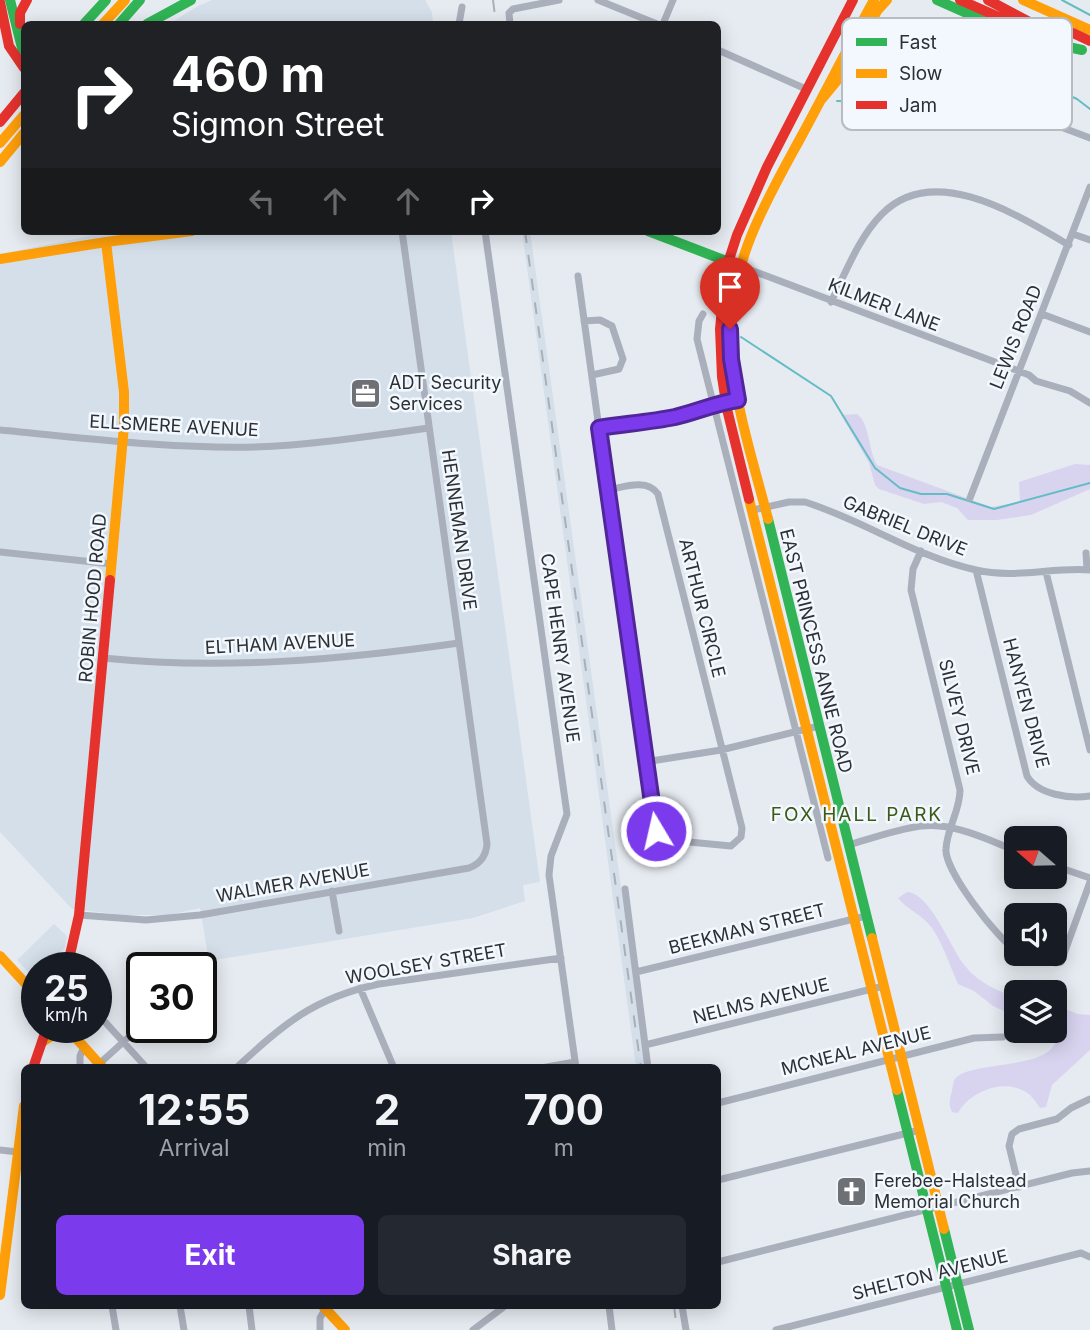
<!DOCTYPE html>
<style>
body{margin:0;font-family:Inter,sans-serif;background:#242831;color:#f1f3f6;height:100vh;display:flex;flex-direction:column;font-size:26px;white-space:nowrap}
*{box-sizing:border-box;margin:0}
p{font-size:23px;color:#9ea1a6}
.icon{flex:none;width:38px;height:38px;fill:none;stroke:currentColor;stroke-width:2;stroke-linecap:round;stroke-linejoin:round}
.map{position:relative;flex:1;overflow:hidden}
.details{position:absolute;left:21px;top:1064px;width:700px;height:245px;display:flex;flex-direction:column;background:#171b24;border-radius:10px;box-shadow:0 4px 18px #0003}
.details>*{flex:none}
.guide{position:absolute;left:21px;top:21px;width:700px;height:214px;border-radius:10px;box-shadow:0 4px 18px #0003;background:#202124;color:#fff;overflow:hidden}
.needle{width:46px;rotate:290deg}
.controls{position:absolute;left:1004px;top:826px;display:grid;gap:14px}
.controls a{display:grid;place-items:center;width:63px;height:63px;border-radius:10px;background:#171b24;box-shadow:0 4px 18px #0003;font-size:35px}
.speed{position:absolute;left:21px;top:952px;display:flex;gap:14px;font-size:35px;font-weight:700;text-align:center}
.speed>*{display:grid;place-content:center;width:91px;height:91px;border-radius:50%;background:#171b24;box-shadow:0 4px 18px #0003;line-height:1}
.speed small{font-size:18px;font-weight:400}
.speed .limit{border:4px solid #111;border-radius:10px;background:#fff;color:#111}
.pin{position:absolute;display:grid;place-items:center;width:60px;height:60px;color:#fff;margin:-72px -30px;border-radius:50% 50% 50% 0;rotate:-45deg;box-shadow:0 0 7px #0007}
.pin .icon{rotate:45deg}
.me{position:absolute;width:77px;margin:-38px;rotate:351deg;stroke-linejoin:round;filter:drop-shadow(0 0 5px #0008)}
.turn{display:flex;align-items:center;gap:24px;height:147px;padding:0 35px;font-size:32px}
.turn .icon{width:91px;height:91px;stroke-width:2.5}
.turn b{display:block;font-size:49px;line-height:60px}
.lanes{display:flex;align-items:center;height:66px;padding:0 35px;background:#0003;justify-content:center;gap:35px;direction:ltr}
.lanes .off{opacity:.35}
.eta{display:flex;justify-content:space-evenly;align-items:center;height:119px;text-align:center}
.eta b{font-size:42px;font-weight:700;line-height:49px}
.action{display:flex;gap:14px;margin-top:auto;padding:14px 35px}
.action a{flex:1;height:80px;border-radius:10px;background:#7c3aed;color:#fff;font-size:28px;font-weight:700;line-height:80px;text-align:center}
.action a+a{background:#242831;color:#f1f3f6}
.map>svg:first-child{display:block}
.built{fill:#d4dfea}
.green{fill:#d8d4ef}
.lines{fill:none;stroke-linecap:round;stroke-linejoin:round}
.stream{stroke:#64bcc4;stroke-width:2}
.street{stroke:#aaafbc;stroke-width:7}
.fast{stroke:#30b455;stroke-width:10}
.slow{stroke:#ff9f0a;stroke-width:10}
.jam{stroke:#e5322d;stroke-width:10}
.rail{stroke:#aaafb7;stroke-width:2;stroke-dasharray:12 12;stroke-linecap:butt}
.route-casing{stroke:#51269a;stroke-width:18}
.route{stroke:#7c3aed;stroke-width:12}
.labels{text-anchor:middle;stroke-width:5;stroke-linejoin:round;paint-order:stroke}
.street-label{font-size:18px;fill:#2c3034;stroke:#f2f8fe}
.poi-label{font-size:18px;fill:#2c3034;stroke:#f2f8fe;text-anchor:start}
.neighbourhood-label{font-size:19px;letter-spacing:2px;fill:#3c5a17;stroke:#f2f8fe}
.key{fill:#f2f8fe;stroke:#b7bcc1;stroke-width:2}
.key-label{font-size:19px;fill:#2c3034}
</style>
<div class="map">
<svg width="1090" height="1330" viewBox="0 0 1090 1330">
<rect width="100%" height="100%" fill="#e6ebf1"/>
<path class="built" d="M 212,0 L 425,0 L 432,12 L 433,24 L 169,24 L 198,6 Z
M 114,231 L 451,231 L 540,882 L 523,885 L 525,901 L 473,918 L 209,961 L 200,908 L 169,915 L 124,915 L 72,909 L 0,832 L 0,254 Z
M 522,231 L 530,231 L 646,1067 L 636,1067 Z
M 54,924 L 67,936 L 65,947 L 46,968 L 37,968 L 35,979 L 17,960 Z"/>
<path class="green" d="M 857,414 C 870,423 868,450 877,465 L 991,507 L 1020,502 L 1019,482 L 1075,464 L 1090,465 L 1090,489 L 1031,515 L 997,520 L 968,520 L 957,508 L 941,502 L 924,504 L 879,489 L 875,485 L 869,463 L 841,415 Z
M 907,892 C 931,893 951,950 966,967 C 978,982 998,992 1017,997 L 1017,1023 L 1004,1011 L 993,1006 L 974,991 L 958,984 C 950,966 943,944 932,928 C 922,914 906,909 898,898 Z
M 1055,1005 L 1078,1014 L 1090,1015 L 1090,1050 L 1052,1085 L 1046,1107 L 1040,1108 C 1037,1104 1034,1099 1030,1095 C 1007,1076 970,1091 958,1113 L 952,1112 C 948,1104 950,1099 952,1091 C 953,1085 953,1079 958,1076 C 979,1062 1045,1068 1055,1043 C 1059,1034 1055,1015 1055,1005 Z"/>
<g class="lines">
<path class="stream" d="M 1062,0 L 1090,15
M 837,101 L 884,102 L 939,80 L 985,80 L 1013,85 L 1046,85 L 1077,99 L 1090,109
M 741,337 L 831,396 L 875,468 L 900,488 L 921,494 L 947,494 L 994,509 L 1090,483"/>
<path class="street" d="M 598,0 L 657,24
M 459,24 L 462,7
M 510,24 L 509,13 L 513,9 L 559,0
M 663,24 L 673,0
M 718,50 L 806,89
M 1037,118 L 1090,138
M 485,231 L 567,814 L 551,856 L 549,875 L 576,1068
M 1073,234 L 1090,240
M 740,266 L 1029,375 L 1036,381 L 1070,391 L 1090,403
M 578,276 L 644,755 L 656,831 L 660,837 L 668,840 L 731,846 L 741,837 L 742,828 L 658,494 C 647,478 624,487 608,490
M 831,302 C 846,272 859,237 882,214 C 934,161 1019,216 1069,245
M 703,314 L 699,321 L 697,339 L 828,858
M 1042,314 L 1090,332
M 584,321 L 600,320 L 612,326 L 623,359 L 619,369 L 592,375
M 599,428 C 624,424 650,422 675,417 C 696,412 716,404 738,400
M 0,430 C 85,438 170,449 255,447 C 313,445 371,436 429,428
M 970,498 L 1090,187
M 753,510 L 789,502 L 805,502 C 863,520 916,557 976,570 C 1015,579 1052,567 1090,570
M 921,551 L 913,569 L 911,590 L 960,790 C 960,811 947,828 946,849 C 944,870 998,940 1017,951
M 0,552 L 112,564
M 1086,553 L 1087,569
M 976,570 L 1027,776 C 1038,795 1070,799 1090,796
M 1046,572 L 1090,750
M 103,658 C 222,670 340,660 459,643
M 645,762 L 721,750 L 819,726
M 848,845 C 874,838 913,823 939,826 C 965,828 993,842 1017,851
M 1055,866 L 1090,878
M 625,889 L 648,1068
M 332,891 L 339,931
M 79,915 L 146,920 L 200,915 L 469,868 C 480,864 486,856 487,844 L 402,231
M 1024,954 L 1055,963 L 1061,962 L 1090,882
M 636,972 L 866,916
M 132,983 L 142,994
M 360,988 L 394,1068
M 96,1012 L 146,1067
M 172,1027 L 180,1036
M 645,1045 L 884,986
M 99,1064 L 142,1025
M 80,1068 L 80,1056 L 84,1047
M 236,1068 C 284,1024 313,998 379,984 L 561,958
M 541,1068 L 575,1062
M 718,1103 L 974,1038 L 1003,1037
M 0,1150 L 18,1152
M 718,1180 L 920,1130
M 1019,1187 L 1009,1146 L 1012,1134 L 1019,1129 L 1057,1119 L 1071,1108 L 1090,1099
M 718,1262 L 1072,1173 L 1090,1171
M 112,1306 L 116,1330
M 180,1306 L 184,1330
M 249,1306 L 252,1330
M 609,1306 L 612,1330
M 682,1306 L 686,1330
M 320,1330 L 320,1318 L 327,1306
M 473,1330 L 505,1306
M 776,1330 L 1081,1253 L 1090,1257"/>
<path class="fast" d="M 10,0 L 24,56
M 937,0 L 1018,36 L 1082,50
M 84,24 L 106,0
M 119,24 L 140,0
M 147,24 L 191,0
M 648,231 L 729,262
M 768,519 L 872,938
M 897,1090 L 957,1330
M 944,1229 L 969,1330"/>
<path class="slow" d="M 1023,0 L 1090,30
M 103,24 L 125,0
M 821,100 L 844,72 L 877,11 L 887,0
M 0,143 L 24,115
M 0,162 L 24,133
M 0,259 L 106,242
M 749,499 L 897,1090
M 768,519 C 752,456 729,391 731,325 C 733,256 769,196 801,137 C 826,91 849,45 874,0
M 110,580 L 124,426 L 124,392 L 106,242 L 192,231
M 872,938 L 944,1229
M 0,956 L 37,996
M 66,1027 L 103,1068
M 42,1042 L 53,1035 L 74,1037
M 0,1295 L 24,1106
M 323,1306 L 345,1330"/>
<path class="jam" d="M 960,0 L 1026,29 L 1073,33 L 1090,41
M 988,0 L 1041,28
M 0,2 L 9,46 L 24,68
M 20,24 L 20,13 L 27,0
M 0,122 L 24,93
M 749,499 L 727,409 L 722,377 L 720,329 L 726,269 L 737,235 L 767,167 L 853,0
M 67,968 L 79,915 L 110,580
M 33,1068 L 47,1027"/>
<path class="rail" d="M 493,0 L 496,24
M 525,231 L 641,1068
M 674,1306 L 677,1330"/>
</g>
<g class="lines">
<defs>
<path id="route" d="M 656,831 L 599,428 C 624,424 650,422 675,417 C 696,412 716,403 738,400 L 731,359 L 730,329"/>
</defs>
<use href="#route" class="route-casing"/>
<use href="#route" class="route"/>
</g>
<defs>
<symbol id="office-square" viewBox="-11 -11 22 22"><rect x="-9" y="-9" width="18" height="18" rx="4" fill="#6d7176" stroke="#f2f8fe"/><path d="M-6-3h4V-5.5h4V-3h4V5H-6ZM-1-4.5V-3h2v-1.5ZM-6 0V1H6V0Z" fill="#fff"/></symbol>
<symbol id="church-square" viewBox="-11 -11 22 22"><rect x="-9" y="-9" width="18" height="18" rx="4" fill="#6d7176" stroke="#f2f8fe"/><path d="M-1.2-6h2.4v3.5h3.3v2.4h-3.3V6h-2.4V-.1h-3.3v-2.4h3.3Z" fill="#fff"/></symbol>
</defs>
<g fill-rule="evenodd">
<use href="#office-square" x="348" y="376" width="35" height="35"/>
<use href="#church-square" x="834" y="1174" width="35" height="35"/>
</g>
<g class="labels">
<g class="street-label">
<text transform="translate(884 305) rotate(21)" y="6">KILMER LANE</text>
<text transform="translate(1016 337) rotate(-68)" y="6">LEWIS ROAD</text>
<text transform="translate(174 426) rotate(3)" y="6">ELLSMERE AVENUE</text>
<text transform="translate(905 526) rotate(22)" y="6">GABRIEL DRIVE</text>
<text transform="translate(459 530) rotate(82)" y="6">HENNEMAN DRIVE</text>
<text transform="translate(93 598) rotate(-85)" y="6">ROBIN HOOD ROAD</text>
<text transform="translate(702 608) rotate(76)" y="6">ARTHUR CIRCLE</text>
<text transform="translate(280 644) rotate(-3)" y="6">ELTHAM AVENUE</text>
<text transform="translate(560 648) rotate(82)" y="6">CAPE HENRY AVENUE</text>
<text transform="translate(816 651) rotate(76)" y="6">EAST PRINCESS ANNE ROAD</text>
<text transform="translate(1026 703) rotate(75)" y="6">HANYEN DRIVE</text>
<text transform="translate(959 717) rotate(76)" y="6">SILVEY DRIVE</text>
<text transform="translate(293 883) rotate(-10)" y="6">WALMER AVENUE</text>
<text transform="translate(747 929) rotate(-14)" y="6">BEEKMAN STREET</text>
<text transform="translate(426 964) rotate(-10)" y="6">WOOLSEY STREET</text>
<text transform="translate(761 1001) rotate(-14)" y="6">NELMS AVENUE</text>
<text transform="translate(856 1051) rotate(-14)" y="6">MCNEAL AVENUE</text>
<text transform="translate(930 1275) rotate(-14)" y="6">SHELTON AVENUE</text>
</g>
<g class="poi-label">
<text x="389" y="389">ADT Security<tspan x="389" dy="21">Services</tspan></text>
<text x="874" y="1187">Ferebee-Halstead<tspan x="874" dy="21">Memorial Church</tspan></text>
</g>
<g class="neighbourhood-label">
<text x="857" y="821">FOX HALL PARK</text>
</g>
</g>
<rect x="842" y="18" width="230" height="112" rx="10" class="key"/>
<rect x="856" y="38" width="31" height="8" fill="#30b455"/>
<rect x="856" y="69" width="31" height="9" fill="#ff9f0a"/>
<rect x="856" y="101" width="31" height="8" fill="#e5322d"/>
<g class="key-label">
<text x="899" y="49">Fast</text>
<text x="899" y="80">Slow</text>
<text x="899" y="112">Jam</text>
</g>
</svg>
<div class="controls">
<a><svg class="needle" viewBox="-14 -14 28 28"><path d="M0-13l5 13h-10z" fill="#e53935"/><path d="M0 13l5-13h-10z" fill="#9ea1a6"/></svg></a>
<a><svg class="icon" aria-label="sound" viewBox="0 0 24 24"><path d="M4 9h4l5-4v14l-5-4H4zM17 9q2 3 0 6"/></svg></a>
<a><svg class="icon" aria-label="layers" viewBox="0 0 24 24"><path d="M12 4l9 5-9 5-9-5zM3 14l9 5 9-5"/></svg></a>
</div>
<div class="speed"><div>25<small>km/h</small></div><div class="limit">30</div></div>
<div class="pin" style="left:730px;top:329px;background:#d93025"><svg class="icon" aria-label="arrive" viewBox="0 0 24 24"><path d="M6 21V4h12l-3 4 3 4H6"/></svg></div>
<svg class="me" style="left:656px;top:831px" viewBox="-20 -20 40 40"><circle r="17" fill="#7c3aed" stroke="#fff" stroke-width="3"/><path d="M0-11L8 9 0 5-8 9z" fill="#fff"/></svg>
<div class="guide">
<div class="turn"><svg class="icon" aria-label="right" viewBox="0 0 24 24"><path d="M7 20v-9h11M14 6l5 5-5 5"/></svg><div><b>460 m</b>Sigmon Street</div></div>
<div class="lanes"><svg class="icon off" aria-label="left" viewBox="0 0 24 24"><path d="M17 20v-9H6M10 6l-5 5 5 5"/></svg><svg class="icon off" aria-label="ahead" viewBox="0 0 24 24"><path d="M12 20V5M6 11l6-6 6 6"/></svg><svg class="icon off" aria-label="ahead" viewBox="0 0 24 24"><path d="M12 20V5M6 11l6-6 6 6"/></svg><svg class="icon" aria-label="right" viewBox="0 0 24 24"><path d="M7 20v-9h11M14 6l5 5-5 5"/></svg></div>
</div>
<section class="details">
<div class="eta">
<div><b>12:55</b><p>Arrival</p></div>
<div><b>2</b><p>min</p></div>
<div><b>700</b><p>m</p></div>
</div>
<div class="action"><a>Exit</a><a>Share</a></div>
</section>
</div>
